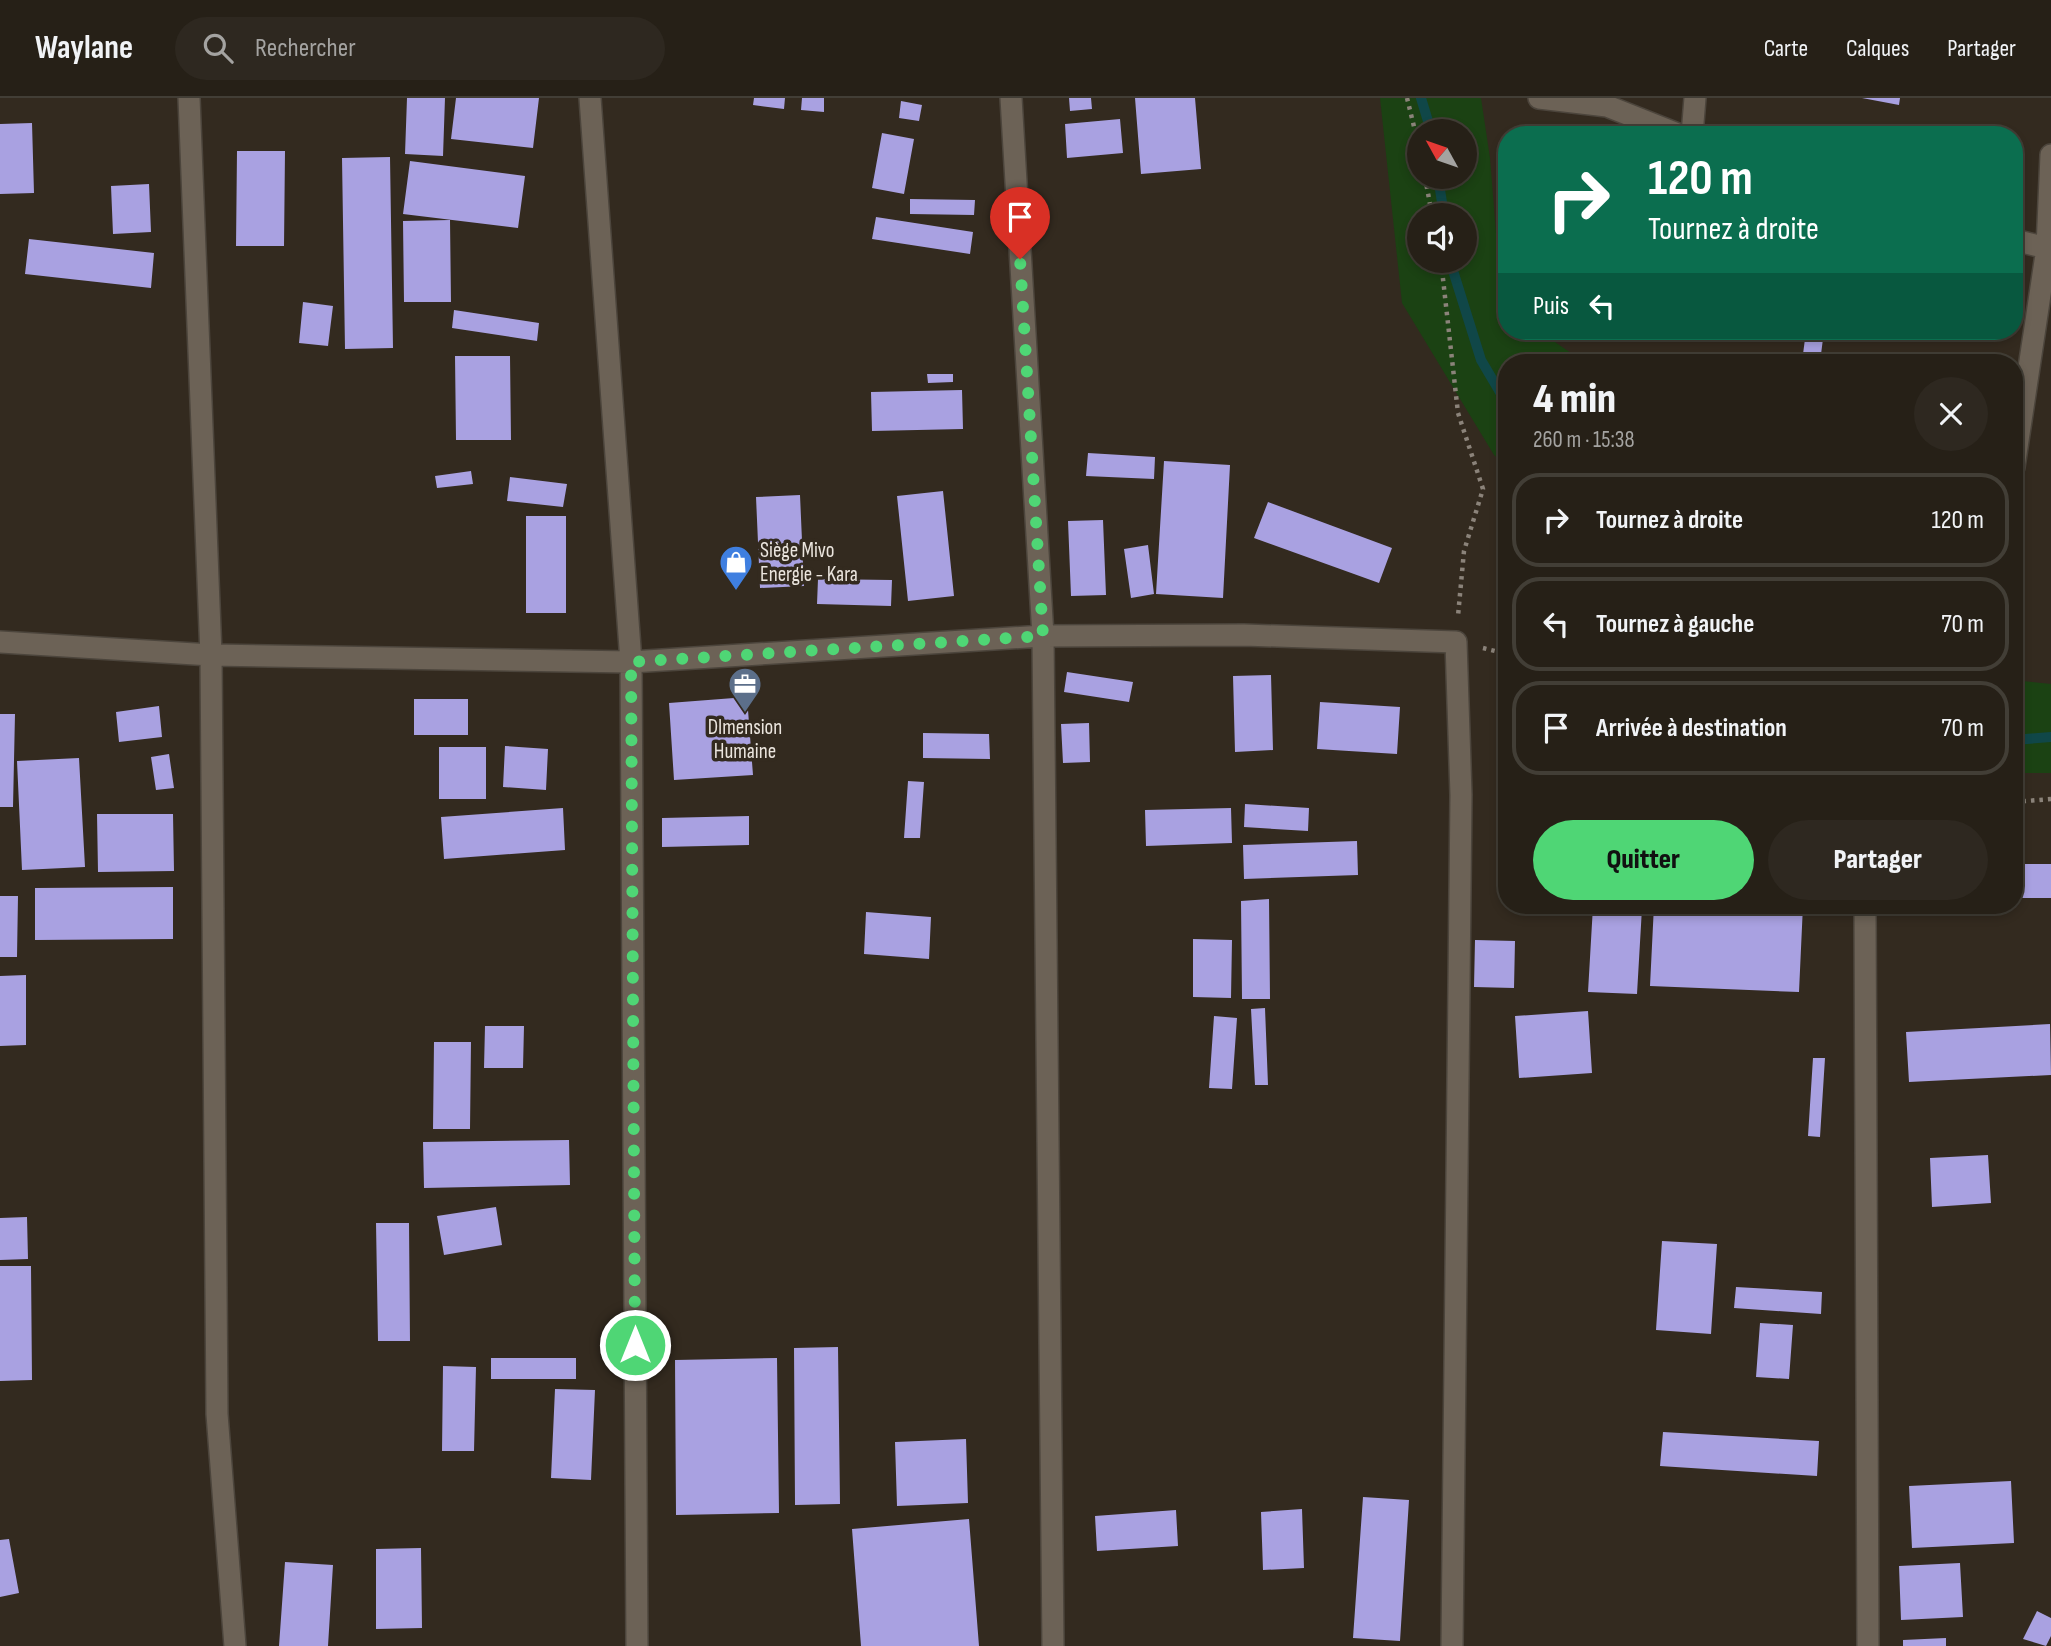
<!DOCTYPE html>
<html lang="fr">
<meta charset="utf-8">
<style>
body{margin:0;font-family:"Sofia Sans Condensed",sans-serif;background:#2e2820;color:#f1f3f6;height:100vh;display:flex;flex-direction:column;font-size:26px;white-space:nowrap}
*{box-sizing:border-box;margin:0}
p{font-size:23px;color:#a4a3a1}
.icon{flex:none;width:38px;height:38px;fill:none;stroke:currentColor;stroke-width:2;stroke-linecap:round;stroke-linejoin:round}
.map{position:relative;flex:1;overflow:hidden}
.details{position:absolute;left:1498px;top:256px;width:525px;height:560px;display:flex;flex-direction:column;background:#262017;border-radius:28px;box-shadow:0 4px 10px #0003,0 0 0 2px #423e36}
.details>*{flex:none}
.top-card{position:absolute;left:1498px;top:28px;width:525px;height:214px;border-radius:28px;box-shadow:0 4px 10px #0003,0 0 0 2px #423e36;background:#0b6e4f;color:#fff;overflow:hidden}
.needle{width:46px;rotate:310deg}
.tools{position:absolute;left:1407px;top:21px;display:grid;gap:14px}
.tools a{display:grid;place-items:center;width:70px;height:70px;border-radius:50%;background:#262017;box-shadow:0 4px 10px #0003,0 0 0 2px #423e36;font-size:35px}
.pin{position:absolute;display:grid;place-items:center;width:60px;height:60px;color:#fff;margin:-72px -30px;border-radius:50% 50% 50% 0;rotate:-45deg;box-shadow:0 0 7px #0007}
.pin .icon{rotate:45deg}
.me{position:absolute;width:77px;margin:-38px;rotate:0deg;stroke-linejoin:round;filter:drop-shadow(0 0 5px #0008)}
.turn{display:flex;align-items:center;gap:24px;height:147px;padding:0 35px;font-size:32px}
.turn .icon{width:91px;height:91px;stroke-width:2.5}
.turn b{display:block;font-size:49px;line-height:60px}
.then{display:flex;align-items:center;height:66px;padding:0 35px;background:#0003;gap:14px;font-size:26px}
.round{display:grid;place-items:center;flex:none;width:74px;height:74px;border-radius:37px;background:#2e2820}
.overview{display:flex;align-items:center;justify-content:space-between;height:119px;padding:0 35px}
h1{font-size:42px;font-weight:800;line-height:52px}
.action{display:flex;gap:14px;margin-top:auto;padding:14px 35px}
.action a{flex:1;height:80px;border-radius:42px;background:#4fd675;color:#111;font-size:28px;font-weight:800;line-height:80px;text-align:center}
.action a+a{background:#2e2820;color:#f1f3f6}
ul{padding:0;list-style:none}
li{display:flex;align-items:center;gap:21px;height:94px;margin:0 14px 10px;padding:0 21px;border:4px solid #423e36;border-radius:28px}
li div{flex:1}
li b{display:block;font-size:26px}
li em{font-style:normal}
header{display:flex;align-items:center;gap:42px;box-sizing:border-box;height:98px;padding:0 35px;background:#262017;border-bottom:2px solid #423e36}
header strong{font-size:33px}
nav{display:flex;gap:38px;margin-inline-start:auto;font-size:24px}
.search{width:490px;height:63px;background:#2e2820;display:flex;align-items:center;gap:18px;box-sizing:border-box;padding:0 24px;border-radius:38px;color:#a4a3a1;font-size:26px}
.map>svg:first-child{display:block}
.green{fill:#1b4213;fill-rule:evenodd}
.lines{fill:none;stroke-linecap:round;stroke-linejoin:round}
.stream{stroke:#104748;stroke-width:10}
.building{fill:#a9a1e1}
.minor-casing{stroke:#4c453c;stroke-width:24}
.path{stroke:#8b837a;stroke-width:4.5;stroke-dasharray:3.5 5;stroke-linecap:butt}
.minor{stroke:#6c6256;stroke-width:21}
.route{stroke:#4fd675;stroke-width:12;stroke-dasharray:0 21.6}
.labels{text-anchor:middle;stroke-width:7;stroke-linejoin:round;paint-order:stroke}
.poi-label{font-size:21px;fill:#ebe5de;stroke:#332a1f;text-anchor:start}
</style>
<header>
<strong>Waylane</strong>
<div class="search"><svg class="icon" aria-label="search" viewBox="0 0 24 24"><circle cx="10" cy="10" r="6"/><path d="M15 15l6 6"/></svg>Rechercher</div>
<nav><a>Carte</a><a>Calques</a><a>Partager</a></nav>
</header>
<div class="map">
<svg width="2051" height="1548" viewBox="0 0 2051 1548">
<rect width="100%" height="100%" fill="#332a1f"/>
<path class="green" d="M 1380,0 L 1481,0 L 1490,60 L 1497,147 L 1507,167 L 1507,233 L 1539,233 L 1584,264 L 1507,264 L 1507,369 L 1494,357 L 1402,205 ZM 1419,33 L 1465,33 L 1465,79 L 1419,79 ZM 1419,117 L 1465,117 L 1465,163 L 1419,163 Z
M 2014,582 L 2051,586 L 2051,675 L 2014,675 Z"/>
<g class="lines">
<path class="stream" d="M 1421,0 L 1431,33
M 1438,79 L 1444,117
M 1450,163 L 1481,262 L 1507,306
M 2014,642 L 2051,639"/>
</g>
<path class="building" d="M 407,0 L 445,0 L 443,58 L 405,56 Z
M 456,0 L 539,0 L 533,50 L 451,41 Z
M 754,0 L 785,0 L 784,11 L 753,7 Z
M 802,0 L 824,0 L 824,14 L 801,12 Z
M 1069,0 L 1091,0 L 1092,11 L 1070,13 Z
M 1135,0 L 1195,0 L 1201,71 L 1141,76 Z
M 1862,0 L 1900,0 L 1899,7 Z
M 901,3 L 922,7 L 919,23 L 899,20 Z
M 1120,21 L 1123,55 L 1067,60 L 1065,26 Z
M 32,25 L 34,95 L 0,96 L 0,26 Z
M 882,35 L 914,41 L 904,96 L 872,90 Z
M 237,53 L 285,53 L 284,148 L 236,148 Z
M 390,59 L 393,250 L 345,251 L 342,60 Z
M 410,63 L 525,78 L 518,130 L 403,116 Z
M 149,86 L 151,134 L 113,136 L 111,88 Z
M 910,101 L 975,102 L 974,117 L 910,116 Z
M 876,119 L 973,134 L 970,156 L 872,141 Z
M 450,122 L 451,204 L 404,204 L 403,123 Z
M 29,141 L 154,155 L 151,190 L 25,176 Z
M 303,204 L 333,208 L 328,248 L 299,245 Z
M 454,212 L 539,225 L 537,243 L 452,230 Z
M 1806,233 L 1824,233 L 1820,264 L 1802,264 Z
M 455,258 L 510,258 L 511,342 L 456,342 Z
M 927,276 L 953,276 L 953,284 L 928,285 Z
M 962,292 L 963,331 L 872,333 L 871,294 Z
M 1088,355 L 1155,359 L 1154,381 L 1086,378 Z
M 1164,363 L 1230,367 L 1223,500 L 1156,496 Z
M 471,373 L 473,386 L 437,390 L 435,378 Z
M 510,379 L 567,386 L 563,409 L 507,403 Z
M 943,393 L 954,498 L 908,503 L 897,398 Z
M 800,397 L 804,488 L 760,490 L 756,399 Z
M 1268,404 L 1392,450 L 1379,485 L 1254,440 Z
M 526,418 L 566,418 L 566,515 L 526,515 Z
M 1103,422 L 1106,497 L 1071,498 L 1068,423 Z
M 1148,447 L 1154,496 L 1131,500 L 1124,451 Z
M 818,481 L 892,482 L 891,508 L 817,506 Z
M 1067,574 L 1133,584 L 1129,604 L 1064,594 Z
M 1271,577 L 1273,652 L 1235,654 L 1233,578 Z
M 747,599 L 753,677 L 674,682 L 669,605 Z
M 414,601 L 468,601 L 468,637 L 414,637 Z
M 1320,604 L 1400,609 L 1397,656 L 1317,651 Z
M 159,608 L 162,639 L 119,644 L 116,614 Z
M 0,616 L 15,616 L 13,709 L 0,709 Z
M 1089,625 L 1090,664 L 1063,665 L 1061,626 Z
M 923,635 L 989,636 L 990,661 L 923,660 Z
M 505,648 L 548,651 L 546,692 L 503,689 Z
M 439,649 L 486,649 L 486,701 L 439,701 Z
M 169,656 L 174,690 L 156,692 L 151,659 Z
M 79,660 L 85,769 L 22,772 L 17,663 Z
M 908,683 L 924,684 L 920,740 L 904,740 Z
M 1245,706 L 1309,710 L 1308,733 L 1244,729 Z
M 563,710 L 565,752 L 444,761 L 441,719 Z
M 1231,710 L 1232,745 L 1146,748 L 1145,712 Z
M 97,716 L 173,716 L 174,773 L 98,774 Z
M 749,718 L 749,747 L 662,749 L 662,720 Z
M 1357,743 L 1358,777 L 1244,781 L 1243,747 Z
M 2014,766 L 2051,766 L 2051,800 L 2014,800 Z
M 173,789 L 173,841 L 35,842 L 35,790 Z
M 0,798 L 18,798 L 17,859 L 0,859 Z
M 1269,801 L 1270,901 L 1242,901 L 1241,803 Z
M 1654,807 L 1803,807 L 1799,894 L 1650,888 Z
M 1593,808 L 1642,810 L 1637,896 L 1588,894 Z
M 866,814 L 931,819 L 929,861 L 864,856 Z
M 1193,841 L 1232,842 L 1231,900 L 1193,899 Z
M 1475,842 L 1515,843 L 1514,890 L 1474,889 Z
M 26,877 L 26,947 L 0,948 L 0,878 Z
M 1265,910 L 1268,987 L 1255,987 L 1251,911 Z
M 1588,913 L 1592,975 L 1519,980 L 1515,918 Z
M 1214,918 L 1237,920 L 1232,991 L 1209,990 Z
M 2050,926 L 2051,977 L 1909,984 L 1906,934 Z
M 485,928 L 524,928 L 523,970 L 484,970 Z
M 434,944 L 471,944 L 470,1031 L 433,1031 Z
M 1813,960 L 1825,960 L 1820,1039 L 1808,1038 Z
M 569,1042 L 570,1087 L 424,1090 L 423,1044 Z
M 1988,1057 L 1991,1105 L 1932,1109 L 1930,1060 Z
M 496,1109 L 502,1147 L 444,1157 L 437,1118 Z
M 27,1119 L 28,1161 L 0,1162 L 0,1120 Z
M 376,1125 L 409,1125 L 410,1243 L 378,1243 Z
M 1662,1143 L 1717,1146 L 1711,1236 L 1656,1232 Z
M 0,1168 L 31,1168 L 32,1282 L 0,1283 Z
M 1736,1189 L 1822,1194 L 1821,1216 L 1734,1210 Z
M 1760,1225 L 1793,1227 L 1789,1281 L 1756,1279 Z
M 838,1249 L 840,1406 L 795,1407 L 794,1250 Z
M 491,1260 L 576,1260 L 576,1281 L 491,1281 Z
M 777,1260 L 779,1415 L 676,1417 L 675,1262 Z
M 443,1268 L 476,1269 L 474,1353 L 442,1353 Z
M 555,1291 L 595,1292 L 591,1382 L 551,1380 Z
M 1663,1334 L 1819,1343 L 1817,1378 L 1660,1368 Z
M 966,1341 L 968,1405 L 897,1408 L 895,1344 Z
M 2011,1383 L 2014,1445 L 1912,1450 L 1909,1388 Z
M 1363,1399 L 1409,1402 L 1400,1543 L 1353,1540 Z
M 1302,1411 L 1304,1470 L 1263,1472 L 1261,1414 Z
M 1176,1412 L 1178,1448 L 1097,1453 L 1095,1418 Z
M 969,1421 L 979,1548 L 861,1548 L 852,1431 Z
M 9,1441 L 19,1495 L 0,1499 L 0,1442 Z
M 421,1450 L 422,1530 L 376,1531 L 376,1451 Z
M 285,1464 L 333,1467 L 328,1548 L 279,1548 Z
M 1960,1465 L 1963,1519 L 1901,1522 L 1899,1468 Z
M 2037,1513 L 2051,1520 L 2051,1538 L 2046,1548 L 2023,1541 Z
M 1946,1540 L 1946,1548 L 1903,1548 L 1903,1542 Z"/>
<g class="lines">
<defs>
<path id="minor" d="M 189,0 L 211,557 L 217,1316 L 235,1548
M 590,0 L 631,564 L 637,1548
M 1011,0 L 1043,538 L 1053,1548
M 1539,0 L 1607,8 L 1680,37
M 1692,37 L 1695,0
M 2014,142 L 2051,151
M 2014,369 L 2047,150 L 2051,57
M 0,544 L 211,557 L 631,564 L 1043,538 L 1244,537 L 1456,544 L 1461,697 L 1452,1548
M 1865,807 L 1868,1548"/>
</defs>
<use href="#minor" class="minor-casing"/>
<path class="path" d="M 1407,0 L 1419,49
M 1425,79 L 1432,117
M 1441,163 L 1458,315 L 1483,391 L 1464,453 L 1458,518
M 1483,550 L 1507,556
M 2014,704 L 2051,701"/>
<use href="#minor" class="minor"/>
</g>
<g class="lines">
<path class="route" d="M 635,1247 L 631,564 L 1043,538 L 1020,161"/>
</g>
<defs>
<symbol id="shop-pin" viewBox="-11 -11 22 30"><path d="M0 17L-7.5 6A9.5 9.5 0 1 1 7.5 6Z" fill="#3f7fe0" stroke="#332a1f"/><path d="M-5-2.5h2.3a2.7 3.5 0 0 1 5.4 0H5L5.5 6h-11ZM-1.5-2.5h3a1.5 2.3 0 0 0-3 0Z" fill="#fff"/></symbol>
<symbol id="office-pin" viewBox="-11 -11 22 30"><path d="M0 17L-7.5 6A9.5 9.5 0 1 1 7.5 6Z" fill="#5c6f8a" stroke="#332a1f"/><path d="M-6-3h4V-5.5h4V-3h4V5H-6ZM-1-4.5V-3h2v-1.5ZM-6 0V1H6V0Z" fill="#fff"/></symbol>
</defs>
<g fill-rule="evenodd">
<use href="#shop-pin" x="717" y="445" width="38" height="52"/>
<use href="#office-pin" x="726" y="567" width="38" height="52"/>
</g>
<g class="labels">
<g class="poi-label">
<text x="760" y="459">Siège Mivo<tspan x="760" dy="24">Energie - Kara</tspan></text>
<text x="745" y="636" text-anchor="middle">DImension<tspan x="745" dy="24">Humaine</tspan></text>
</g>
</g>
</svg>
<div class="tools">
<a><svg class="needle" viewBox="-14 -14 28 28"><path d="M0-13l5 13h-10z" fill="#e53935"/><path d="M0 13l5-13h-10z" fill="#a4a3a1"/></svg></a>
<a><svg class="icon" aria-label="sound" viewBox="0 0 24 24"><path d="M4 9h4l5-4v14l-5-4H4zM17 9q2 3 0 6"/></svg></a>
</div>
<div class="pin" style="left:1020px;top:161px;background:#d93025"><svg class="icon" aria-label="arrive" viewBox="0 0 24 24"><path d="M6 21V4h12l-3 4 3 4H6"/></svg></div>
<svg class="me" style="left:635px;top:1247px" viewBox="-20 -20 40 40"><circle r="17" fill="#4fd675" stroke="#fff" stroke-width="3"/><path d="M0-11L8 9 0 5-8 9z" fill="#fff"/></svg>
<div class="top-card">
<div class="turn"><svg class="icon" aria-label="right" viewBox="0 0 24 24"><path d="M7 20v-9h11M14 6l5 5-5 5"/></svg><div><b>120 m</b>Tournez à droite</div></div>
<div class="then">Puis<svg class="icon" aria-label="left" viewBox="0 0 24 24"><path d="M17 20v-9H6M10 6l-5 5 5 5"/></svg></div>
</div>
<section class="details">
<div class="overview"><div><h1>4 min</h1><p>260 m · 15:38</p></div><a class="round"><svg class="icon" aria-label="close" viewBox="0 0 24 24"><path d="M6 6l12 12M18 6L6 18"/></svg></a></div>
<ul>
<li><svg class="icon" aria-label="right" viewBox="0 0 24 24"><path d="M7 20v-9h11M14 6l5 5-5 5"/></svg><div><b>Tournez à droite</b></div><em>120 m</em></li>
<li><svg class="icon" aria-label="left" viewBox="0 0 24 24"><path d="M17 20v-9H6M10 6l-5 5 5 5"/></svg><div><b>Tournez à gauche</b></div><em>70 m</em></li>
<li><svg class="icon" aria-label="arrive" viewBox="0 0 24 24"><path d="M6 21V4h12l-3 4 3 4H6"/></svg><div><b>Arrivée à destination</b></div><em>70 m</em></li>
</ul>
<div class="action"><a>Quitter</a><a>Partager</a></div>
</section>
</div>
